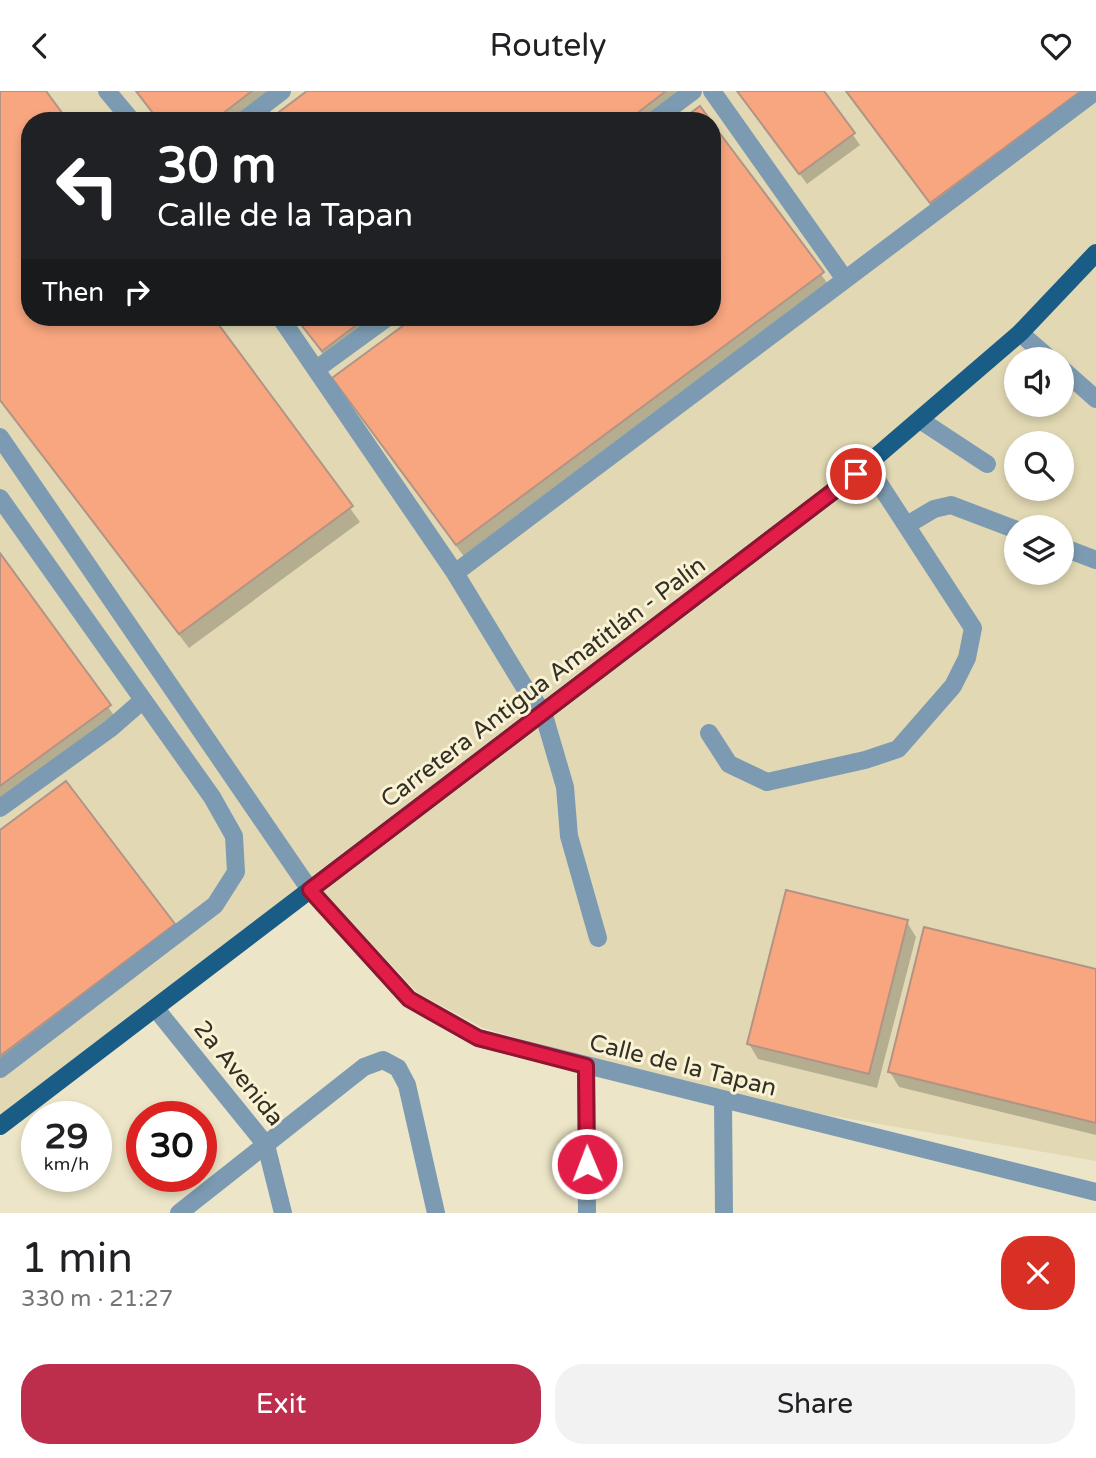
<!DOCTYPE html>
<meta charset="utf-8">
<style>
body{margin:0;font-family:"Varela Round",sans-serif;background:#f2f2f2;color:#202124;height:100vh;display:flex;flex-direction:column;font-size:26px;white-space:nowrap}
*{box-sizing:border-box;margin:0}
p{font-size:23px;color:#757577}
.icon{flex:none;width:38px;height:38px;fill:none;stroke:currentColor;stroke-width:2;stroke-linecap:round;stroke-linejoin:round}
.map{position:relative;height:1122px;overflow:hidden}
.drawer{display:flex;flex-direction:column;background:#fff;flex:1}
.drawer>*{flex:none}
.guide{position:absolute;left:21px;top:21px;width:700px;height:214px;border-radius:28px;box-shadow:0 4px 10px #0003;background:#202124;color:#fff;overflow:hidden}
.controls{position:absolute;left:1004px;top:256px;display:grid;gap:14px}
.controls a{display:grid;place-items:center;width:70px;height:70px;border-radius:50%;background:#fff;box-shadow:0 4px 10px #0003;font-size:35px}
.speed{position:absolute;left:21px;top:1010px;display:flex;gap:14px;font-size:35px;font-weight:700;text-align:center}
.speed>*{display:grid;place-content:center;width:91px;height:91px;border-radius:50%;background:#fff;box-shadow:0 4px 10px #0003;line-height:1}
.speed small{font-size:18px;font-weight:400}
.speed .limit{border:10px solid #d22;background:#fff;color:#111}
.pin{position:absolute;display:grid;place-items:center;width:60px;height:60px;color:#fff;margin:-30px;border:4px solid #fff;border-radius:50%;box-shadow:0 2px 7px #0007}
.me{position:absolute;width:77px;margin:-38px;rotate:359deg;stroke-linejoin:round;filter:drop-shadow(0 0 5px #0008)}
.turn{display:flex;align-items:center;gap:24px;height:147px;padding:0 21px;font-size:32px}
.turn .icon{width:91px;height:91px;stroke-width:2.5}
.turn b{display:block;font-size:49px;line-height:60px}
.then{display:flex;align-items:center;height:66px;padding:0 21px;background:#0003;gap:14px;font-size:26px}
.round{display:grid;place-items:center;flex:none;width:74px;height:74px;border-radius:28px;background:#f2f2f2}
.headline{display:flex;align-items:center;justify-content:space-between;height:119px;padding:0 21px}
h1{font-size:42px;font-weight:600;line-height:52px}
.button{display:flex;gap:14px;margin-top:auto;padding:14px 21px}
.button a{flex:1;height:80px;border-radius:28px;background:#bd2d4c;color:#fff;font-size:28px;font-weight:600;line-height:80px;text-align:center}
.button a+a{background:#f2f2f2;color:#202124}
header{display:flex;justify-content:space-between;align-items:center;height:91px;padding:0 21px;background:#fff;font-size:32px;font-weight:600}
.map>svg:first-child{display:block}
.built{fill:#e2d9b4;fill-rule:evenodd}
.shadow{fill:#0003}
.building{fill:#f8a67f;stroke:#b19486;stroke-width:2}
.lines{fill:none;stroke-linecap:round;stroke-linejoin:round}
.minor{stroke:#7c9bb3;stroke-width:18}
.major{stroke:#195d87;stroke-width:18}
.route-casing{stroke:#92132f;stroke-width:18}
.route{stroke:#e11d48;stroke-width:12}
.labels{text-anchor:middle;stroke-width:6;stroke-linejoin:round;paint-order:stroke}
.street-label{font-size:24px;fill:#322f24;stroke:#f9f2d4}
</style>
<header><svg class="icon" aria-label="back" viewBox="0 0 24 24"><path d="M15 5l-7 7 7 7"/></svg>Routely<svg class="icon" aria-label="heart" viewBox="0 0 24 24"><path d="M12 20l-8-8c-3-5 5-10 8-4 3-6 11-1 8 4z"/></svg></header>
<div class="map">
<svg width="1096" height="1122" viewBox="0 0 1096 1122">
<rect width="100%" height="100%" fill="#ece5c7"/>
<path class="built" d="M 0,0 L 1096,0 L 1096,1070 L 709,1004 L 483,937 L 418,902 L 320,798 L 743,481 L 310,799 L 0,1035 ZM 30,30 L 712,30 L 712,226 L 30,226 ZM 1017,268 L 1062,268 L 1062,313 L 1017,313 ZM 1017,352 L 1062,352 L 1062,397 L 1017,397 ZM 1017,436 L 1062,436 L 1062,481 L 1017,481 Z"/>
<path class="shadow" d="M 0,0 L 44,0 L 30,30 L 30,226 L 211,226 L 360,431 L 189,557 L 0,308 Z
M 135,0 L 280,0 L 241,30 L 158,30 Z
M 310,0 L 692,0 L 655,30 L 270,30 Z
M 739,0 L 822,0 L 860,54 L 807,93 Z
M 845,0 L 1096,0 L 940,126 Z
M 712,35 L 831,197 L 465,467 L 334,288 L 418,226 L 712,226 Z
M 295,226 L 395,226 L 331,274 Z
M 0,465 L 118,630 L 0,716 Z
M 65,692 L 182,849 L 0,986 L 0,741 Z
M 907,831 L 916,846 L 877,997 L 758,968 L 749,953 Z
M 1096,879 L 1096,1044 L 899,996 L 890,981 Z"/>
<path class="building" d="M 0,0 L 46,0 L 68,30 L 30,30 L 30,226 L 213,226 L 353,415 L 179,543 L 0,309 Z
M 136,0 L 252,0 L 213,30 L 159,30 Z
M 307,0 L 666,0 L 627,30 L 267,30 Z
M 737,0 L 824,0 L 855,42 L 799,83 Z
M 846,0 L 1081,0 L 930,112 Z
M 700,15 L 711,30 L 680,30 Z
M 712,32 L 824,181 L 456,454 L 332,287 L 415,226 L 712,226 Z
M 295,226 L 367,226 L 322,260 Z
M 0,462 L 111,614 L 0,695 Z
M 66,690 L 175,833 L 0,965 L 0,739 Z
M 786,799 L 908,829 L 869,983 L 747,953 Z
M 924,836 L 1096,878 L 1096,1032 L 888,981 Z"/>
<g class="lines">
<path class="minor" d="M 107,0 L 132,30
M 712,0 L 844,187
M 243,30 L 282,0
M 653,30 L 693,0
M 280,226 L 455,482 L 525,597 L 543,621 L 565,696 L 569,745 L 598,847
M 1020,242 L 1050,268
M 318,277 L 388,226
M 1062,278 L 1096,308
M 920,329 L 987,373
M 0,346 L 310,799 L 409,908 L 478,947 L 1096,1101
M 0,407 L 212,706 L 234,745 L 236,781 L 215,814 L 0,978
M 907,434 L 934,418 L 951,414 L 1017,439
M 1062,456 L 1096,469
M 455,482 L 1096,0
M 709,642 L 729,673 L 767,691 L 865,669 L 898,658 L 953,595 L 967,567 L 973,537 L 867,374
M 0,717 L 111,637 L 143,609
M 156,918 L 266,1054 L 283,1122
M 586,975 L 587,1122
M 723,1010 L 724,1122
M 179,1122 L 364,976 L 383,969 L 398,977 L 407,994 L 436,1122"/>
<path class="major" d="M 0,1035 L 856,383 L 1020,242 L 1096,162"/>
</g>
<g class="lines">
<defs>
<path id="route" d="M 587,1073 L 586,975 L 478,947 L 409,908 L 310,799 L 856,383"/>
</defs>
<use href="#route" class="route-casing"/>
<use href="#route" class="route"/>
</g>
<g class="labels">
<g class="street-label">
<text transform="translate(543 591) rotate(-37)" y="8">Carretera Antigua Amatitlán - Palín</text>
<text transform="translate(683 974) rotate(14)" y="8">Calle de la Tapan</text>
<text transform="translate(239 982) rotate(51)" y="8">2a Avenida</text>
</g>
</g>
</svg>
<div class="controls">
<a><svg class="icon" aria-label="sound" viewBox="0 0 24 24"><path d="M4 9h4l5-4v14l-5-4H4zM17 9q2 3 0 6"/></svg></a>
<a><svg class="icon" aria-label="search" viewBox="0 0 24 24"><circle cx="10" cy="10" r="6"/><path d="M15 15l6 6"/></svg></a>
<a><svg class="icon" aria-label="layers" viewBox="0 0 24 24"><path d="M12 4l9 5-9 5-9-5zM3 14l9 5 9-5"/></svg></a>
</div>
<div class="speed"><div>29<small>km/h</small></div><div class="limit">30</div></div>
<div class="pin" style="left:856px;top:383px;background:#d93025"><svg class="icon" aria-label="arrive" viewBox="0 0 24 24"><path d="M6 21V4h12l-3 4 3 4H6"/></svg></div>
<svg class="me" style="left:587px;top:1073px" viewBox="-20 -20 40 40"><circle r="17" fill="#e11d48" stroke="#fff" stroke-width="3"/><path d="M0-11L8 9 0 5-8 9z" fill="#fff"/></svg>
<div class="guide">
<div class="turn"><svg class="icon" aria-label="left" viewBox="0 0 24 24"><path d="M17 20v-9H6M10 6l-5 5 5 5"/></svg><div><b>30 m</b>Calle de la Tapan</div></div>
<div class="then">Then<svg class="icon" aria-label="right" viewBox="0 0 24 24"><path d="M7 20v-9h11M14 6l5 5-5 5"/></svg></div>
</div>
</div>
<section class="drawer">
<div class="headline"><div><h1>1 min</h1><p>330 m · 21:27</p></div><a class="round" style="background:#d93025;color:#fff"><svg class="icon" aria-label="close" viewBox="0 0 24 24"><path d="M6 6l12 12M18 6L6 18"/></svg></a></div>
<div class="button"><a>Exit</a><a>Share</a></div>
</section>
